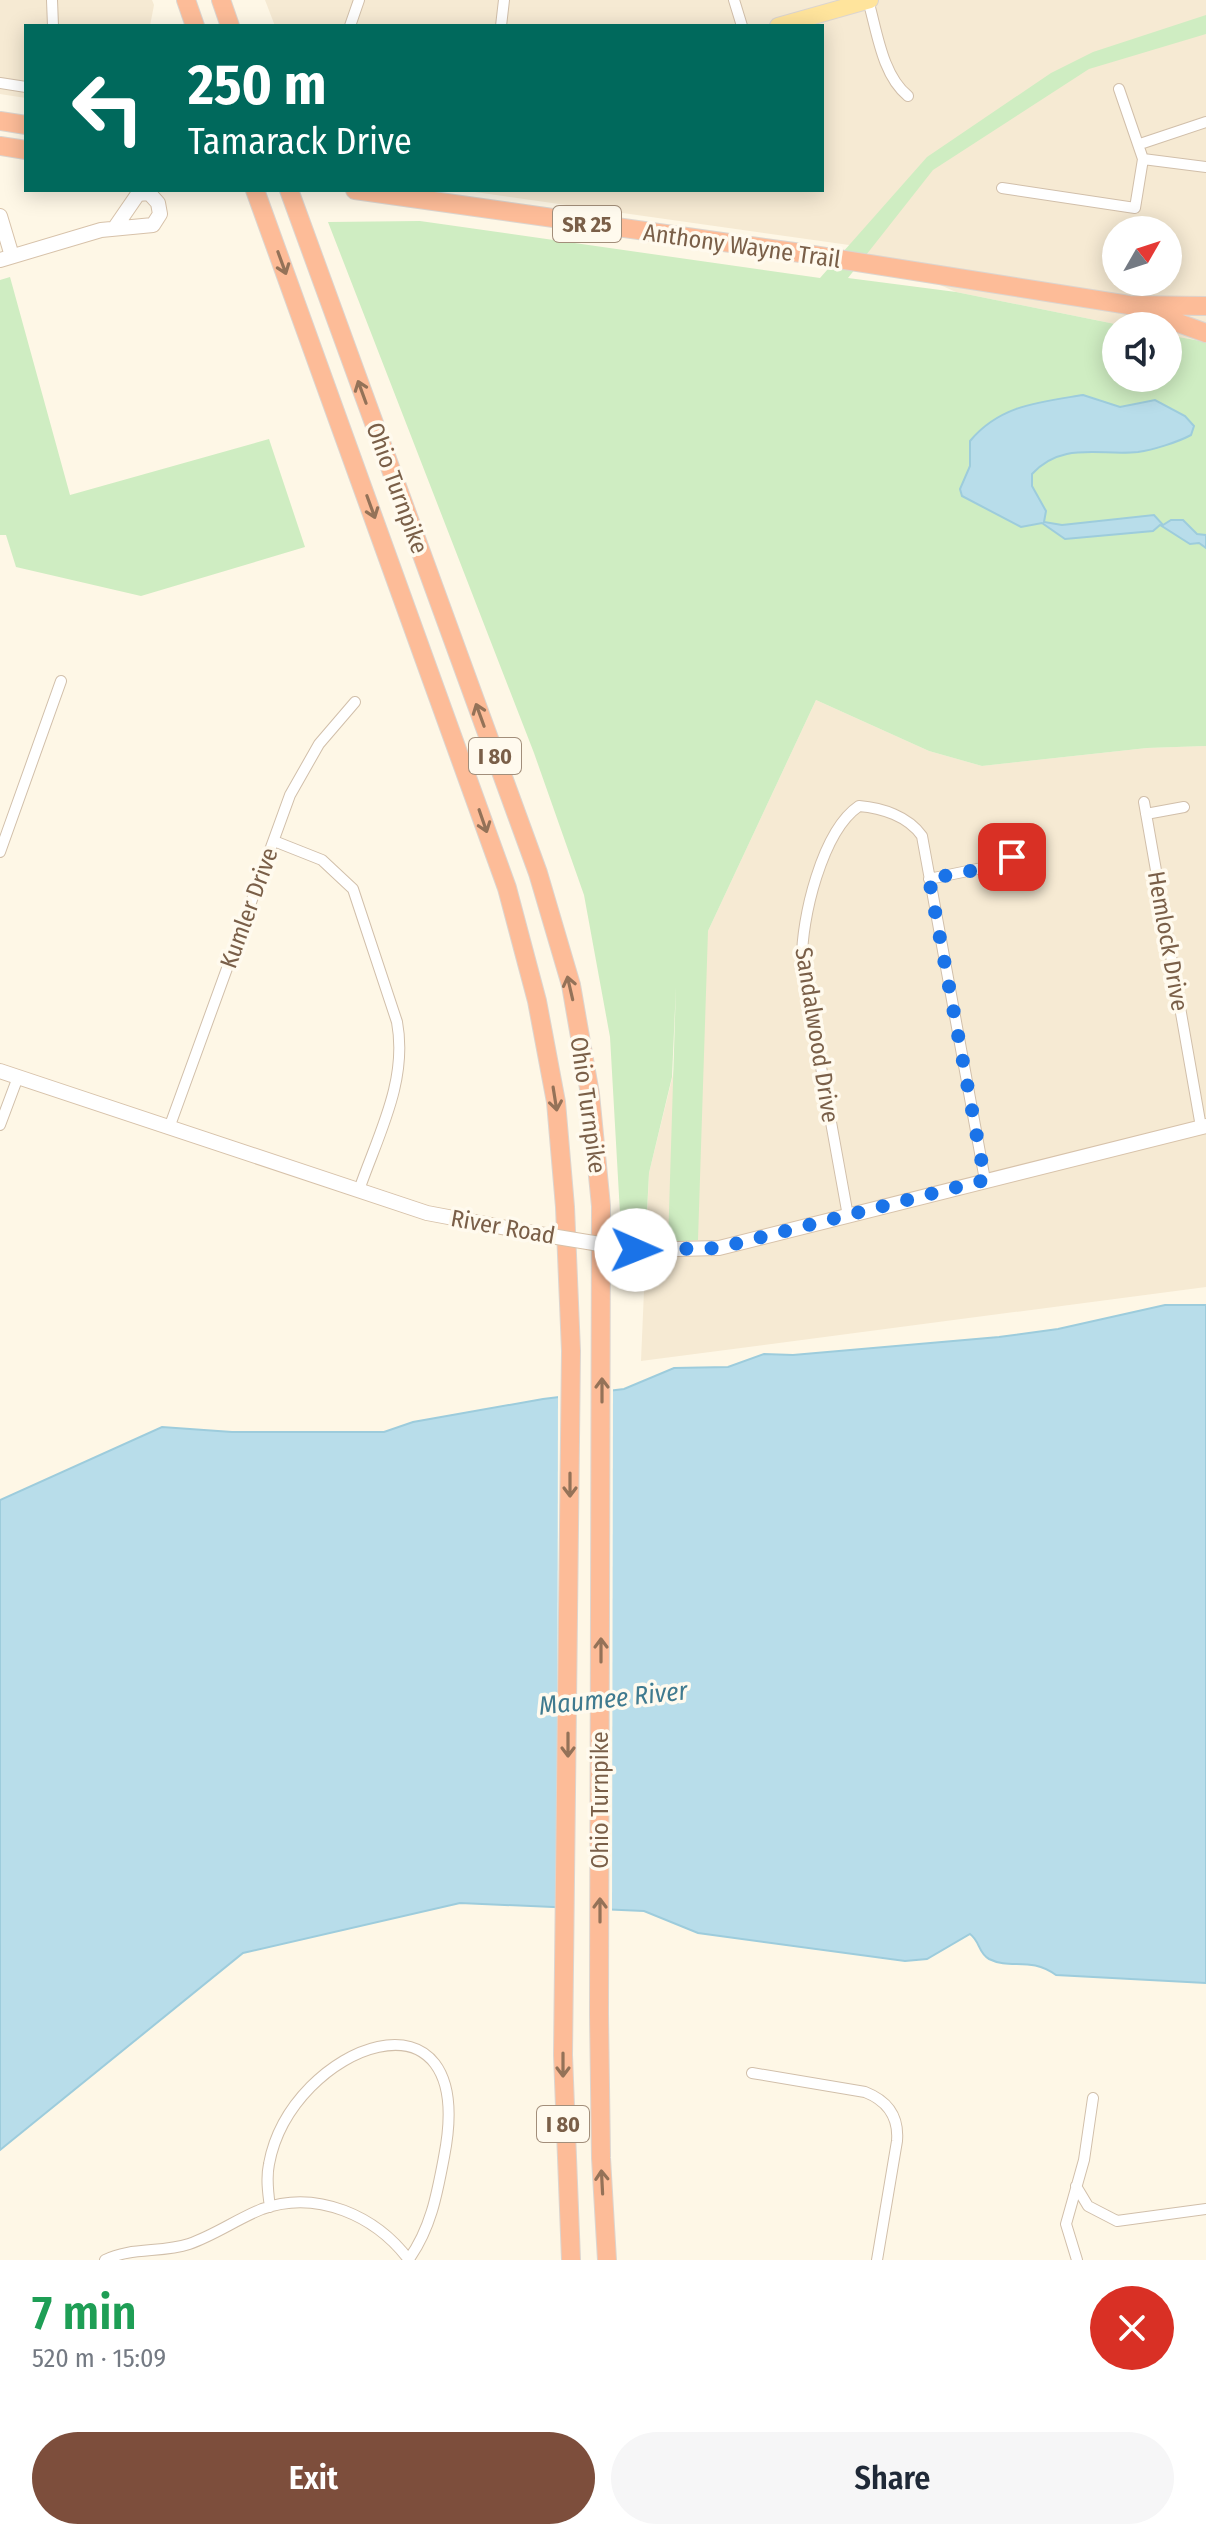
<!DOCTYPE html>
<meta charset="utf-8">
<style>
body{margin:0;font-family:"Fira Sans Condensed",sans-serif;background:#f6f6f7;color:#1f2937;height:100vh;display:flex;flex-direction:column;font-size:30px;white-space:nowrap}
*{box-sizing:border-box;margin:0}
p{font-size:26px;color:#747a83}
.icon{flex:none;width:44px;height:44px;fill:none;stroke:currentColor;stroke-width:2;stroke-linecap:round;stroke-linejoin:round}
.map{position:relative;height:2260px;overflow:hidden}
.drawer{display:flex;flex-direction:column;background:#fff;flex:1}
.drawer>*{flex:none}
.guide{position:absolute;left:24px;top:24px;width:800px;height:168px;border-radius:0px;box-shadow:0 4px 20px #0003;background:#00695c;color:#fff;overflow:hidden}
.needle{width:52px;rotate:51deg}
.controls{position:absolute;left:1102px;top:216px;display:grid;gap:16px}
.controls a{display:grid;place-items:center;width:80px;height:80px;border-radius:50%;background:#fff;box-shadow:0 4px 20px #0003;font-size:40px}
.pin{position:absolute;display:grid;place-items:center;width:68px;height:68px;color:#fff;margin:-34px;border-radius:16px;box-shadow:0 4px 12px #0006}
.me{position:absolute;width:88px;margin:-44px;rotate:91deg;stroke-linejoin:round;filter:drop-shadow(0 0 6px #0008)}
.turn{display:flex;align-items:center;gap:28px;height:168px;padding:0 32px;font-size:36px}
.turn .icon{width:104px;height:104px;stroke-width:2.5}
.turn b{display:block;font-size:56px;line-height:68px}
.round{display:grid;place-items:center;flex:none;width:84px;height:84px;border-radius:42px;background:#f6f6f7}
.summary{display:flex;align-items:center;justify-content:space-between;height:136px;padding:0 32px}
h1{font-size:48px;font-weight:600;line-height:60px;color:#1e9e55}
.action{display:flex;gap:16px;margin-top:auto;padding:16px 32px}
.action a{flex:1;height:92px;border-radius:48px;background:#7d4e3c;color:#fff;font-size:32px;font-weight:600;line-height:92px;text-align:center}
.action a+a{background:#f6f6f7;color:#1f2937}
.map>svg:first-child{display:block}
.residential{fill:#f6ead3;fill-rule:evenodd}
.green{fill:#cfedc2}
.water{fill:#b8ddea;stroke:#9dccdc;stroke-width:2}
.pier{fill:#fef7e6}
.lines{fill:none;stroke-linecap:round;stroke-linejoin:round}
.street-casing{stroke:#d1bfaa;stroke-width:12}
.secondary-casing{stroke:#d7c2aa;stroke-width:16}
.primary-casing{stroke:#dcd5cf;stroke-width:18}
.highway-casing{stroke:#dcd5cf;stroke-width:20}
.street{stroke:#fff;stroke-width:10}
.secondary{stroke:#fff;stroke-width:14}
.primary{stroke:#ffe49c;stroke-width:16}
.highway{stroke:#fdbc98;stroke-width:18}
.secondary-bridge-casing{stroke:#d7c2aa;stroke-width:16;stroke-linecap:butt}
.secondary-bridge{stroke:#fff;stroke-width:14}
.oneway{stroke:#947258}
.route{stroke:#1a73e8;stroke-width:14;stroke-dasharray:0 25.2}
.labels{text-anchor:middle;stroke-width:7;stroke-linejoin:round;paint-order:stroke}
.shield{fill:#fffaee;stroke:#a28e7a;stroke-width:2}
.shield-label{font-size:22px;font-weight:bold;fill:#7a5f48}
.street-label{font-size:24px;fill:#7a5f48;stroke:#fffaee}
.water-label{font-size:26px;font-style:italic;fill:#3f7a8f;stroke:#fffaee}
</style>
<div class="map">
<svg width="1206" height="2260" viewBox="0 0 1206 2260">
<rect width="100%" height="100%" fill="#fef7e6"/>
<path class="residential" d="M 0,0 L 152,0 L 154,5 L 150,26 L 26,26 L 26,98 L 0,94 Z
M 265,0 L 1206,0 L 1206,342 L 1168,335 L 1168,326 L 1125,326 L 956,292 L 849,245 L 461,190 L 822,190 L 822,26 L 275,26 ZM 1116,230 L 1168,230 L 1168,282 L 1116,282 Z
M 816,700 L 929,751 L 982,766 L 1147,748 L 1206,746 L 1206,1287 L 641,1361 L 649,1173 L 708,931 Z"/>
<path class="green" d="M 1206,15 L 1206,34 L 1089,69 L 933,170 L 848,278 L 956,292 L 1125,326 L 1116,326 L 1116,378 L 1168,378 L 1168,335 L 1206,342 L 1206,746 L 1147,748 L 982,766 L 929,751 L 816,700 L 708,931 L 698,1240 L 668,1243 L 676,986 L 672,1077 L 649,1173 L 646,1231 L 621,1231 L 610,1037 L 584,895 L 534,753 L 328,222 L 420,221 L 820,278 L 927,157 L 1051,73 L 1093,52 Z
M 10,277 L 70,495 L 269,439 L 305,547 L 141,596 L 16,567 L 6,535 L 0,535 L 0,280 Z"/>
<path class="water" d="M 1083,395 L 1120,407 L 1155,400 L 1185,416 L 1194,426 L 1191,435 C 1178,442 1153,450 1138,452 C 1100,456 1062,441 1032,474 L 1032,486 L 1046,511 L 1044,522 L 1062,525 L 1154,515 L 1163,525 L 1171,520 L 1183,520 L 1197,534 L 1206,535 L 1206,548 L 1199,543 L 1190,544 L 1160,525 L 1153,531 L 1065,539 L 1042,523 L 1021,527 L 962,496 L 960,489 L 970,466 L 970,441 C 1000,405 1040,402 1083,395 Z
M 1165,1305 L 1206,1305 L 1206,1983 L 1056,1975 C 1030,1956 1011,1970 989,1959 C 978,1953 980,1941 970,1934 L 927,1959 L 905,1961 L 698,1933 L 644,1911 L 460,1903 L 243,1953 L 0,2150 L 0,1500 L 162,1427 L 232,1432 L 384,1432 L 413,1422 L 543,1399 L 624,1389 L 674,1368 L 728,1367 L 764,1354 L 793,1355 L 999,1337 L 1058,1329 Z"/>
<path class="pier" d="M 613,1387 L 612,1913 L 557,1909 L 558,1393 Z"/>
<g class="lines">
<defs>
<path id="street" d="M 52,0 L 53,26
M 734,0 L 742,26
M 868,0 C 877,31 882,75 908,96
M 350,26 L 359,0
M 501,26 L 504,0
M 0,83 L 26,87
M 1140,144 L 1206,122
M 1143,159 L 1206,167
M 1002,188 L 1135,208 L 1143,159 L 1119,89
M 1144,802 L 1201,1127
M 1146,814 L 1184,807
M 274,841 L 322,860 L 353,889 L 397,1022 C 408,1081 378,1135 359,1190
M 0,852 L 61,681
M 929,879 L 1006,863 L 1019,847
M 0,1125 L 18,1077
M 169,1128 L 290,795 L 319,744 L 355,702
M 848,1216 L 802,962 C 801,919 822,831 859,806 C 882,808 908,816 922,836 L 985,1180
M 752,2073 L 865,2092 C 888,2101 899,2117 897,2141 L 877,2260
M 1076,2186 L 1088,2206 L 1117,2221 L 1206,2209
M 270,2207 C 268,2193 266,2178 269,2164 C 291,2045 480,1973 444,2157 C 437,2194 431,2228 409,2259
M 105,2260 C 130,2247 162,2253 189,2244 C 215,2235 237,2219 262,2209 C 317,2189 376,2216 409,2260
M 1077,2260 L 1066,2224 L 1084,2160 L 1093,2098"/>
<path id="secondary" d="M 0,216 L 12,256
M 0,260 L 101,230 L 153,225 L 160,214 L 158,203 L 149,193 L 138,194 L 116,226
M 0,1071 L 427,1213 L 539,1234
M 636,1250 L 719,1248 L 1206,1126"/>
<path id="primary" d="M 778,26 L 870,0"/>
<path id="highway" d="M 186,0 L 195,26
M 221,0 L 230,26
M 0,121 L 26,125
M 0,146 L 26,150
M 255,190 L 507,888 L 537,1001 L 556,1102 L 565,1207 L 571,1351 L 563,2055 L 571,2260
M 289,190 L 538,873 L 571,985 L 590,1094 L 601,1206 L 599,2014 L 601,2158 L 607,2260
M 355,190 L 794,252 L 1129,305 L 1206,306
M 1143,310 L 1206,333"/>
</defs>
<use href="#street" class="street-casing"/>
<use href="#secondary" class="secondary-casing"/>
<use href="#primary" class="primary-casing"/>
<use href="#highway" class="highway-casing"/>
<use href="#street" class="street"/>
<use href="#secondary" class="secondary"/>
<use href="#primary" class="primary"/>
<use href="#highway" class="highway"/>
<defs>
<path id="secondary-bridge" d="M 539,1234 L 636,1250"/>
</defs>
<use href="#secondary-bridge" class="secondary-bridge-casing"/>
<use href="#secondary-bridge" class="secondary-bridge"/>
</g>
<defs><path id="oneway-shaft" d="M-6 0H5M1.5-3L5.5 0L1.5 3" fill="none" stroke-width="1.6" stroke-linecap="round" stroke-linejoin="round" transform="scale(2)"/></defs>
<g class="oneway">
<use href="#oneway-shaft" transform="translate(282 263) rotate(70)"/>
<use href="#oneway-shaft" transform="translate(362 392) rotate(-110)"/>
<use href="#oneway-shaft" transform="translate(371 507) rotate(70)"/>
<use href="#oneway-shaft" transform="translate(480 715) rotate(-110)"/>
<use href="#oneway-shaft" transform="translate(483 821) rotate(71)"/>
<use href="#oneway-shaft" transform="translate(570 988) rotate(-103)"/>
<use href="#oneway-shaft" transform="translate(555 1099) rotate(81)"/>
<use href="#oneway-shaft" transform="translate(602 1390) rotate(-90)"/>
<use href="#oneway-shaft" transform="translate(570 1485) rotate(90)"/>
<use href="#oneway-shaft" transform="translate(601 1650) rotate(-90)"/>
<use href="#oneway-shaft" transform="translate(568 1745) rotate(90)"/>
<use href="#oneway-shaft" transform="translate(600 1910) rotate(-90)"/>
<use href="#oneway-shaft" transform="translate(563 2065) rotate(90)"/>
<use href="#oneway-shaft" transform="translate(602 2182) rotate(-93)"/>
</g>
<g class="lines">
<path class="route" d="M 636,1250 L 719,1248 L 985,1180 L 929,879 L 991,867 L 1012,857"/>
</g>
<g class="labels">
<g class="shield">
<rect x="553" y="206" width="68" height="36" rx="6"/>
<rect x="469" y="738" width="52" height="36" rx="6"/>
<rect x="537" y="2106" width="52" height="36" rx="6"/>
</g>
<g class="shield-label">
<text x="587" y="232">SR 25</text>
<text x="495" y="764">I 80</text>
<text x="563" y="2132">I 80</text>
</g>
<g class="street-label">
<text transform="translate(742 246) rotate(8)" y="8">Anthony Wayne Trail</text>
<text transform="translate(397 488) rotate(70)" y="8">Ohio Turnpike</text>
<text transform="translate(249 908) rotate(-70)" y="8">Kumler Drive</text>
<text transform="translate(1168 941) rotate(80)" y="8">Hemlock Drive</text>
<text transform="translate(817 1035) rotate(81)" y="8">Sandalwood Drive</text>
<text transform="translate(588 1105) rotate(82)" y="8">Ohio Turnpike</text>
<text transform="translate(503 1227) rotate(10)" y="8">River Road</text>
<text transform="translate(600 1800) rotate(-90)" y="8">Ohio Turnpike</text>
</g>
<g class="water-label">
<text transform="translate(613 1698) rotate(-6)" y="9">Maumee River</text>
</g>
</g>
</svg>
<div class="controls">
<a><svg class="needle" viewBox="-14 -14 28 28"><path d="M0-13l5 13h-10z" fill="#e53935"/><path d="M0 13l5-13h-10z" fill="#747a83"/></svg></a>
<a><svg class="icon" aria-label="sound" viewBox="0 0 24 24"><path d="M4 9h4l5-4v14l-5-4H4zM17 9q2 3 0 6"/></svg></a>
</div>
<div class="pin" style="left:1012px;top:857px;background:#d93025"><svg class="icon" aria-label="arrive" viewBox="0 0 24 24"><path d="M6 21V4h12l-3 4 3 4H6"/></svg></div>
<svg class="me" style="left:636px;top:1250px" viewBox="-20 -20 40 40"><circle r="19" fill="#fff"/><path d="M0-13L10 11 0 6-10 11z" fill="#1a73e8"/></svg>
<div class="guide">
<div class="turn"><svg class="icon" aria-label="left" viewBox="0 0 24 24"><path d="M17 20v-9H6M10 6l-5 5 5 5"/></svg><div><b>250 m</b>Tamarack Drive</div></div>
</div>
</div>
<section class="drawer">
<div class="summary"><div><h1>7 min</h1><p>520 m · 15:09</p></div><a class="round" style="background:#d93025;color:#fff"><svg class="icon" aria-label="close" viewBox="0 0 24 24"><path d="M6 6l12 12M18 6L6 18"/></svg></a></div>
<div class="action"><a>Exit</a><a>Share</a></div>
</section>
